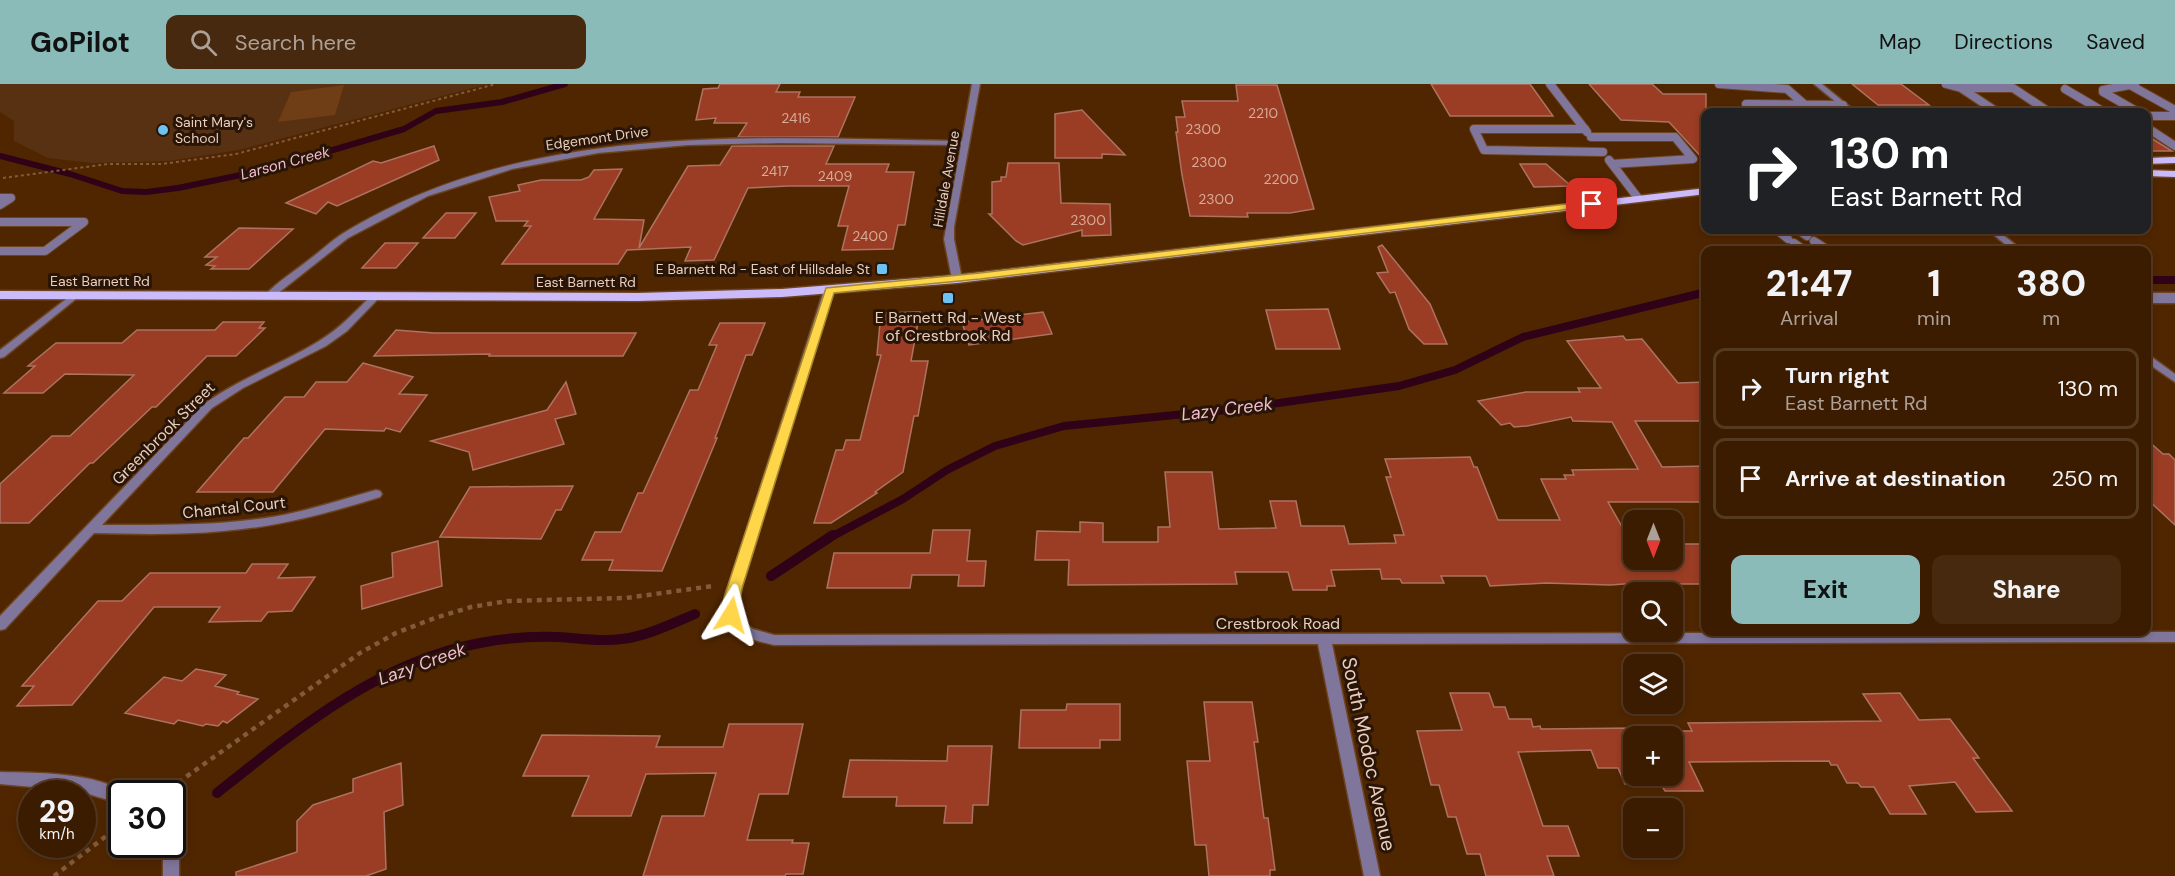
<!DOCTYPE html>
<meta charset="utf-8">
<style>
body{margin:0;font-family:"DM Sans",sans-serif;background:#47290f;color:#f1f3f6;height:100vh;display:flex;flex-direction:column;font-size:22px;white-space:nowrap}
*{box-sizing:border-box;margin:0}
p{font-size:20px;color:#aca199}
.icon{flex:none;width:33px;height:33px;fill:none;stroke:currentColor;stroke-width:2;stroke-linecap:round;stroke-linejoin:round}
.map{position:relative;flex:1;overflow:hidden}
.side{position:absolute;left:1701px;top:162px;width:450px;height:390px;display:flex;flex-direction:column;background:#3c1c00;border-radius:12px;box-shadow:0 3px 9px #0003,0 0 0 2px #553a22}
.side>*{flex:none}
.guide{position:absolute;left:1701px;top:24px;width:450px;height:126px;border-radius:12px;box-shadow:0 3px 9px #0003,0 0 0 2px #553a22;background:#202124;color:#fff;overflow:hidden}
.needle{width:39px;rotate:180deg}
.tools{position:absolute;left:1623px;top:426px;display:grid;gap:12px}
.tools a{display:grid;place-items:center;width:60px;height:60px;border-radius:12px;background:#3c1c00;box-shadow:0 3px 9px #0003,0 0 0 2px #553a22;font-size:30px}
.speed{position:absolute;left:18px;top:696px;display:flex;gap:12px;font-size:30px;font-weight:700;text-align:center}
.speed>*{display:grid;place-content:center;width:78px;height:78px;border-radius:50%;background:#3c1c00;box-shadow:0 3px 9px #0003,0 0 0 2px #553a22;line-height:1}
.speed small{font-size:15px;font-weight:400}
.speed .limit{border:3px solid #111;border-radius:9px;background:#fff;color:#111}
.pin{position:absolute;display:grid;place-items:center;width:51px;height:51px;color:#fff;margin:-26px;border-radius:12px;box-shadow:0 3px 9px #0006}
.me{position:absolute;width:66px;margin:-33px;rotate:8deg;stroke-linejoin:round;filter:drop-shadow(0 0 4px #0008)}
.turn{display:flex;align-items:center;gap:21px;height:126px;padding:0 30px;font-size:27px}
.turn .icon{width:78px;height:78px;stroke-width:2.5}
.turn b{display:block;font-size:42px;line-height:51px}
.eta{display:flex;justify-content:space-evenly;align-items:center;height:102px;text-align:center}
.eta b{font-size:36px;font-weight:800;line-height:42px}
.button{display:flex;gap:12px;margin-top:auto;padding:12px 30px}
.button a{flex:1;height:69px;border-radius:12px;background:#8bbbb9;color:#111;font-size:24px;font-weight:800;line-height:69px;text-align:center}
.button a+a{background:#47290f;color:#f1f3f6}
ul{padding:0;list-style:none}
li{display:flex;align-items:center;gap:18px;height:81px;margin:0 12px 9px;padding:0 18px;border:3px solid #553a22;border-radius:12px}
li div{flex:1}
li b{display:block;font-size:22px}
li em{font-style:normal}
header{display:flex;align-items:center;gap:36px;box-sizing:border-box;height:84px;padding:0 30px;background:#8bbbb9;color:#111}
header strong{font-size:28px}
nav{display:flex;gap:33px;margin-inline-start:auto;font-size:21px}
.search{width:420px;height:54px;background:#47290f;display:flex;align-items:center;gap:15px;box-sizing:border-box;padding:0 21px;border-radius:12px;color:#aca199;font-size:22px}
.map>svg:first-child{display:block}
.built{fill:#573111}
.green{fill:#6f3e16}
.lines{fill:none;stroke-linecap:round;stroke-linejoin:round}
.stream-far2{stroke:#2f0218;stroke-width:6}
.stream-far1{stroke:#2f0218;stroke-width:8}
.stream{stroke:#2f0218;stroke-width:10}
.building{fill:#9a3d24;stroke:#ad7262;stroke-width:1.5;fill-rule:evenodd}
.lane-far1-casing{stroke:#6c4422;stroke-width:10}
.lane-casing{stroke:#6c4422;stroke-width:13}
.street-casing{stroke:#6c4422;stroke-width:3}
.primary-casing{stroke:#6c4422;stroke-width:3}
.path-far1{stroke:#815b3c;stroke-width:2;stroke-dasharray:3 3;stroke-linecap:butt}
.path{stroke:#815b3c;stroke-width:4.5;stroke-dasharray:5 5;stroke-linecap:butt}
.lane-far1{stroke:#80769c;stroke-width:8}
.lane{stroke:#80769c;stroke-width:10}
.street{fill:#80769c;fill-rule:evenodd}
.primary{fill:#cbbbfa;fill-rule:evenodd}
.route{fill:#ffd54a;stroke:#a68a30;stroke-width:1.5}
.poi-dot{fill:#6ec2f3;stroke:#291507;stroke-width:2}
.labels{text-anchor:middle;stroke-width:6;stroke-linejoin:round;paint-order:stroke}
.number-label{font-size:14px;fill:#d6aa96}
.far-poi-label{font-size:14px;fill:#eacebc;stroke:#291507;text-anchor:start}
.far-street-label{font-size:14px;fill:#eacebc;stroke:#291507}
.far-water-label{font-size:15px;font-style:italic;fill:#f2bed0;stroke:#291507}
.poi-label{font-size:16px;fill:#eacebc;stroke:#291507}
.street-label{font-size:16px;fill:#eacebc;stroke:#291507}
.water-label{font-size:18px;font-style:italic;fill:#f2bed0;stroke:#291507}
.near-street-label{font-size:20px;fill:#eacebc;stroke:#291507}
</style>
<header>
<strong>GoPilot</strong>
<div class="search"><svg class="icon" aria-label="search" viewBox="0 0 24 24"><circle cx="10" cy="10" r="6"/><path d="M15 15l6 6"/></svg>Search here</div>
<nav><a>Map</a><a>Directions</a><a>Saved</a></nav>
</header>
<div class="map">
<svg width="2175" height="792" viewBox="0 0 2175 792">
<rect width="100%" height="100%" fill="#502600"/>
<path class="built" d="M 0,0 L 488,0 L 239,66 L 169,77 L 92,79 L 48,74 L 14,57 L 14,37 L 0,28 Z"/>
<path class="green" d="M 344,1 L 335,31 L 278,38 L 291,8 Z"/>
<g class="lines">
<path class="stream-far2" d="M 0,72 L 70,90 L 122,107 L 146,108 L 178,104 L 265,86 L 404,45 L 436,27 L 502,18 L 565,0"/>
<path class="stream-far1" d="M 2146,196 L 2175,196
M 831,453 L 903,415 L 947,386 L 995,362 L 1064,342 L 1236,325 L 1399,302 L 1455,286 L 1523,253 L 1706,208"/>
<path class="stream" d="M 771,492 L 833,451
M 217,709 C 296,646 378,578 480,559 C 505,554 532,552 558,553 C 579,554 600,558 622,555 C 647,552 671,540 695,530"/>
</g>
<path class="building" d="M 720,0 L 780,0 L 776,8 L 800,8 L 798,13 L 855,13 L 838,53 L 738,53 L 747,39 L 714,39 L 716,34 L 696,36 L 703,5 L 718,4 Z
M 1431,0 L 1530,0 L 1553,32 L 1450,32 Z
M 1589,0 L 1652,0 L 1663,10 L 1706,10 L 1706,78 L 1669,38 L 1621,36 Z
M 1852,0 L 1901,0 L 1929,21 L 1878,21 Z
M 1236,1 L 1277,1 L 1314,125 L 1290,129 L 1247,129 L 1248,133 L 1190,132 L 1182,91 L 1176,48 L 1178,48 L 1176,33 L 1185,33 L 1182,17 L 1238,17 Z
M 1082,26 L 1100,45 L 1125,71 L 1102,70 L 1102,74 L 1055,74 L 1055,30 Z
M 2146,51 L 2172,67 L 2146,67 Z
M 434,62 L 439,76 L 337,122 L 328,118 L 316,130 L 286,119 L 373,77 L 381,79 Z
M 732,62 L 834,62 L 826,80 L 889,80 L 886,88 L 914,88 L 905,141 L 898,141 L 893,165 L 842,166 L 848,142 L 838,142 L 849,102 L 789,102 L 748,104 L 714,176 L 685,177 L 691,163 L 627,166 L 618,180 L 502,180 L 531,142 L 524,142 L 528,137 L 496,137 L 489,113 L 520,107 L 518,101 L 541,96 L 581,96 L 589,93 L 594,86 L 622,85 L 594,135 L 644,136 L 639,164 L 688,82 L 720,81 Z
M 1008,79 L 1059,79 L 1061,119 L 1110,120 L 1111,151 L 1082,152 L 1082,146 L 1023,161 L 1016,157 L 989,130 L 992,130 L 992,98 L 1001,97 L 1001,93 L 1006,93 Z
M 1520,80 L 1546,80 L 1571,102 L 1534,103 Z
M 446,129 L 476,129 L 455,154 L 423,154 Z
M 239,144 L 293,145 L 249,185 L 211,185 L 215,182 L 206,181 L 217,173 L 205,173 Z
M 385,159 L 418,159 L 396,184 L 362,184 Z
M 1382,161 L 1430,220 L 1447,260 L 1424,260 L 1409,245 L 1395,208 L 1390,209 L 1377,189 L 1388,188 L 1378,163 Z
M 1328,225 L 1340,265 L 1276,265 L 1266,226 Z
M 920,228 L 911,277 L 928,277 L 918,332 L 914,332 L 903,388 L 875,408 L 877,409 L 831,439 L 814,439 L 836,366 L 843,366 L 846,356 L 860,356 L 881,271 L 877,271 L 881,229 Z
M 1043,228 L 1052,250 L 969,261 L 962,238 Z
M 223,238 L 264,238 L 259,244 L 265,244 L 236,272 L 207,272 L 156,323 L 152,323 L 93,379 L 90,379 L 29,439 L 0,439 L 0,400 L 52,352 L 70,352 L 134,291 L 65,290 L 43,309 L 4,309 L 35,282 L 28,282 L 56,259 L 122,259 L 137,246 L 215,246 Z
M 720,239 L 765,239 L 752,271 L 746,271 L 715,354 L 717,354 L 662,487 L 609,486 L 613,476 L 582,476 L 595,448 L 621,448 L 638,409 L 643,409 L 690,306 L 698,306 L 717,261 L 709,261 Z
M 396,246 L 434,249 L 636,249 L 623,272 L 489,272 L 490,270 L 374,272 Z
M 1623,252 L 1626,256 L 1642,255 L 1678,299 L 1706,298 L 1706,337 L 1635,337 L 1662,383 L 1706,382 L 1706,418 L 1608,418 L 1634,464 L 1634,476 L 1672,476 L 1672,460 L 1706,460 L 1706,500 L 1667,500 L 1666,497 L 1610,501 L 1546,499 L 1490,502 L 1486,492 L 1441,492 L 1444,499 L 1402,499 L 1400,495 L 1382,495 L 1380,485 L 1331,486 L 1335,502 L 1327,502 L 1327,506 L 1293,506 L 1288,488 L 1235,488 L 1237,500 L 1068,501 L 1069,476 L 1035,476 L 1037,447 L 1080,448 L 1080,438 L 1103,439 L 1103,458 L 1158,458 L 1158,443 L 1170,443 L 1165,388 L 1212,388 L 1219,445 L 1276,444 L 1270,417 L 1296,417 L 1301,442 L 1344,442 L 1349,460 L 1396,459 L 1394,451 L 1404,451 L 1386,393 L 1391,393 L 1385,375 L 1470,373 L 1474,383 L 1477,383 L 1498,436 L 1560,436 L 1541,395 L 1566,395 L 1564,391 L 1574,391 L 1572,386 L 1638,385 L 1612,338 L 1573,337 L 1571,333 L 1527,342 L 1514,343 L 1510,339 L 1501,341 L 1478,317 L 1526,308 L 1580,308 L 1578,304 L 1601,304 L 1567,257 Z
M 363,279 L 413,293 L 399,310 L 427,311 L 400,348 L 386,344 L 384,347 L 325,345 L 273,408 L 197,408 L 244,354 L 248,354 L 285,313 L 304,313 L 316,298 L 347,298 Z
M 566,298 L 576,330 L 555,335 L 564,360 L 473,386 L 469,368 L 431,357 L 547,326 Z
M 2146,355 L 2163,370 L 2169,370 L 2175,376 L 2175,441 L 2146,414 Z
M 573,402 L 561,426 L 556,426 L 541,455 L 440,453 L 470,403 Z
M 933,446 L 970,446 L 967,477 L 986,477 L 984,502 L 958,502 L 959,491 L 912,491 L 910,504 L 827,504 L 834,469 L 930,469 Z
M 438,457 L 442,502 L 362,525 L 361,502 L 393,493 L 392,469 Z
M 252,480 L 288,480 L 278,494 L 315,493 L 292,527 L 268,528 L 261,537 L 209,538 L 220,523 L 154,523 L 72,621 L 17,622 L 34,602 L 22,602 L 98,517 L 122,517 L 150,489 L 246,489 Z
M 196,585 L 226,591 L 215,602 L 239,608 L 237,610 L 258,615 L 227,639 L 223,637 L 218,642 L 206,640 L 203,642 L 178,636 L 174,640 L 125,629 L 164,593 L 182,597 Z
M 1450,609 L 1489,609 L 1494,623 L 1505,623 L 1509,635 L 1531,635 L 1533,643 L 1540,642 L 1541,645 L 1635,644 L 1637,647 L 1692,647 L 1688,639 L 1881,637 L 1863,610 L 1900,609 L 1919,636 L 1950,635 L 1979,674 L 1973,674 L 2012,727 L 1976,728 L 1955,698 L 1909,702 L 1926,730 L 1890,730 L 1874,703 L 1861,703 L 1858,699 L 1847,699 L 1837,681 L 1831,681 L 1829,677 L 1689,678 L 1703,707 L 1665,707 L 1662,702 L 1625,700 L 1618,684 L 1598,684 L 1591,666 L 1518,668 L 1543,742 L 1568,742 L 1579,772 L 1547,772 L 1554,792 L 1486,792 L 1480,770 L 1467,770 L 1456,733 L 1448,733 L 1439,701 L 1431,701 L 1417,647 L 1462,646 ZM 1634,652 L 1672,652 L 1672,692 L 1634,692 Z
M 1204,618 L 1252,618 L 1258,658 L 1254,658 L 1264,734 L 1268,734 L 1275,786 L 1270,786 L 1270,792 L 1209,792 L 1206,761 L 1195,761 L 1187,677 L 1210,677 Z
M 1067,620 L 1120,620 L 1120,656 L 1100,656 L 1100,664 L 1019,664 L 1021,626 L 1066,626 Z
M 729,640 L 803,640 L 788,710 L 759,710 L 747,756 L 793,756 L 792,759 L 809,759 L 803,790 L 786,790 L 785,792 L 643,792 L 662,732 L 704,732 L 716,689 L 646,690 L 631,732 L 572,732 L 589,692 L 523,692 L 542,651 L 660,652 L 656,663 L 723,663 Z
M 948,662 L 992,662 L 988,721 L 973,721 L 972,739 L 944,739 L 946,722 L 896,722 L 897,713 L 843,713 L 850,676 L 947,677 Z
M 401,679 L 403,721 L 384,728 L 386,785 L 366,792 L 236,792 L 236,788 L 297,768 L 297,737 L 313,721 L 353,708 L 353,695 Z"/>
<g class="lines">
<defs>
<path id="lane-far1" d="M 1550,0 L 1587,48
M 1719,0 L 1787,5 L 1804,20
M 1946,0 L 1961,4 L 2013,4 L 2049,28
M 2135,0 L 2103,6 L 2103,8 L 2138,28
M 2130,1 L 2175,26
M 1961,4 L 1997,28
M 2065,5 L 2104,28
M 1755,28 L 1746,20 L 1843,21
M 2146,32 L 2175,32
M 2146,43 L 2175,62
M 1585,45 L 1474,45 L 1484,66 L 1603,68
M 1591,53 L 1675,53 L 1693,75 L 1612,80
M 1609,76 L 1638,114
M 0,114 L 11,114 L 0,121
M 0,138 L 84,138 L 45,167 L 0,167
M 1777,146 L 1788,155
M 1798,146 L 1807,152
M 1814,157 L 1828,166
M 1794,159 L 1804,166"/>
<path id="lane" d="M 2146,214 L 2175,214"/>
<path id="street" d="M 972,0 L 980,0 L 954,143 L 954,155 L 962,195 L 960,197 L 954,197 L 952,195 L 944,155 L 961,61 L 780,59 L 688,61 L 598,69 L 512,85 L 428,112 L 348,154 L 272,214 L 269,215 L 264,212 C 277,198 295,187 310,175 C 321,167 331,157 342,150 C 527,36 754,54 962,57 Z
M 1814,0 L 1822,0 L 1856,28 L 1848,28 Z
M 1988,146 L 1997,146 L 2022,166 L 2012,166 Z
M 829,203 L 834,206 L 738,516 L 742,537 L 753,545 L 774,551 L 2175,548 L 2175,558 L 1332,560 L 1380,792 L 1364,792 L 1318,560 L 774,561 C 744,554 727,550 724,516 L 824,206 Z
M 74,209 L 79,212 L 77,214 L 4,273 L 0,274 L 0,266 Z
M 375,210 L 378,211 L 378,215 L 347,247 L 326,262 L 243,304 L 212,324 L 102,441 C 161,441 219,442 278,432 C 311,426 343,415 376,406 L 380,407 L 382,410 L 380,413 C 329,429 277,443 223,447 C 181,451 137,450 94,449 L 5,545 L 0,546 L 0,532 L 204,320 C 240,294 282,280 319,257 C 339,245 355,228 372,211 Z
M 2146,269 L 2175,290 L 2175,298 L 2146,278 Z
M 0,688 C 38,689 96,688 128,710 L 122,710 L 122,720 L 78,707 L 0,700 Z
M 172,753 L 177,755 L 179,760 L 179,792 L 163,792 L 163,760 L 172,760 Z"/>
<path id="primary" d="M 2175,73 L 2175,79 L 2146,80 L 2146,74 Z
M 2146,86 L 2175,87 L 2175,93 L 2146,92 Z
M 1706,104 L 1706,110 L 957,199 L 782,213 L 638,217 L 0,215 L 0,207 L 638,209 L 782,205 L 957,191 Z"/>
</defs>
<use href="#lane-far1" class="lane-far1-casing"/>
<use href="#lane" class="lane-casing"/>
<use href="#street" class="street-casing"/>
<use href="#primary" class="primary-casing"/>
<path class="path-far1" d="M 3,94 L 108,80 L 162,80 L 236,70 L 496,0"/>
<path class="path" d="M 162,710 L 360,569 L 396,549 L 435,534 L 471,523 L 507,517 L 626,514 L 713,502
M 54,792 L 122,740"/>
<use href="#lane-far1" class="lane-far1"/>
<use href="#lane" class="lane"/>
<use href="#street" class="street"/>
<use href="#primary" class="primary"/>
</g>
<path class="route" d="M 1592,117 L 1597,120 L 1595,122 L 980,195 L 834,209 L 743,501 C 740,511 740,528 736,535 L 725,535 C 720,524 724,512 728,501 L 826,204 L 980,189 Z"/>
<g class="poi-dot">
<circle cx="163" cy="46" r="6"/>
<rect x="876" y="179" width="12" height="12" rx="3"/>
<rect x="942" y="208" width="12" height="12" rx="3"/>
</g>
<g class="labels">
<g class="number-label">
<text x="1263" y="34">2210</text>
<text x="796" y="39">2416</text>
<text x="1203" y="50">2300</text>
<text x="1209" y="83">2300</text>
<text x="775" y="92">2417</text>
<text x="835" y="97">2409</text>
<text x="1281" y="100">2200</text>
<text x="1216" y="120">2300</text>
<text x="1088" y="141">2300</text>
<text x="870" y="157">2400</text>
</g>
<g class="far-poi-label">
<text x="175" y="43">Saint Mary's<tspan x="175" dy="16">School</tspan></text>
<text x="870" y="190" text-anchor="end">E Barnett Rd - East of Hillsdale St</text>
</g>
<g class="far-street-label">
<text transform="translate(597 54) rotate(-8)" y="5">Edgemont Drive</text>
<text transform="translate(946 95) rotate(-80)" y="5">Hilldale Avenue</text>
<text x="100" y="202">East Barnett Rd</text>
<text x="586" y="203">East Barnett Rd</text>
</g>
<g class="far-water-label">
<text transform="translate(285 79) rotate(-15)" y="5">Larson Creek</text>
</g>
<g class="poi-label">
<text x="948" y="239">E Barnett Rd - West<tspan x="948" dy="18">of Crestbrook Rd</tspan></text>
</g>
<g class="street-label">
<text transform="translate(163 349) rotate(-45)" y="6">Greenbrook Street</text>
<text transform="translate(234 423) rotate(-6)" y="6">Chantal Court</text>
<text x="1278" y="545">Crestbrook Road</text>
</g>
<g class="water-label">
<text transform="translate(1227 325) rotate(-7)" y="6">Lazy Creek</text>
<text transform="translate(422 580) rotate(-20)" y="6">Lazy Creek</text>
</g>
<g class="near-street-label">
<text transform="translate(1369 670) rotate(78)" y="7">South Modoc Avenue</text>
</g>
</g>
</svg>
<div class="tools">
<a><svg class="needle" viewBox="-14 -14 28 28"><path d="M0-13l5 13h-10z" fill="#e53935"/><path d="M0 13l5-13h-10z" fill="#aca199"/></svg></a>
<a><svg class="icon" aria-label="search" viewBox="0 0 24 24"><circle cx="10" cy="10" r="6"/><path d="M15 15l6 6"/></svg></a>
<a><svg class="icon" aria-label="layers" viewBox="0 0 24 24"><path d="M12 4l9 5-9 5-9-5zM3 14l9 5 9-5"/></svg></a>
<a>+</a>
<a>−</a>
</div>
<div class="speed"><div>29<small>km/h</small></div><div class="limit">30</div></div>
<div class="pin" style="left:1592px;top:120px;background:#d93025"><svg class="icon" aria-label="arrive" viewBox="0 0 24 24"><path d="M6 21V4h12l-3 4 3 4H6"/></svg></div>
<svg class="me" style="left:731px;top:531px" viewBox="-20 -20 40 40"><path d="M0-17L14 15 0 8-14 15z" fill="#ffd54a" stroke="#fff" stroke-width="4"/></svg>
<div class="guide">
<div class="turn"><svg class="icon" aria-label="right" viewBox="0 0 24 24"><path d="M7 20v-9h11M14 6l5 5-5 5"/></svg><div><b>130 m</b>East Barnett Rd</div></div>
</div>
<section class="side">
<div class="eta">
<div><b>21:47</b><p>Arrival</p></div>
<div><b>1</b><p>min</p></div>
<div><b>380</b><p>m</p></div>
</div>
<ul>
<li><svg class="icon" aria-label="right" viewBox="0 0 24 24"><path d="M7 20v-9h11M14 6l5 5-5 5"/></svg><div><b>Turn right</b><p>East Barnett Rd</p></div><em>130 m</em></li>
<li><svg class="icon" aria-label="arrive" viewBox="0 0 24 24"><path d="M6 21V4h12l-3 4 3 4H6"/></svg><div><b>Arrive at destination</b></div><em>250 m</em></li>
</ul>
<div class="button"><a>Exit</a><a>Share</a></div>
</section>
</div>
